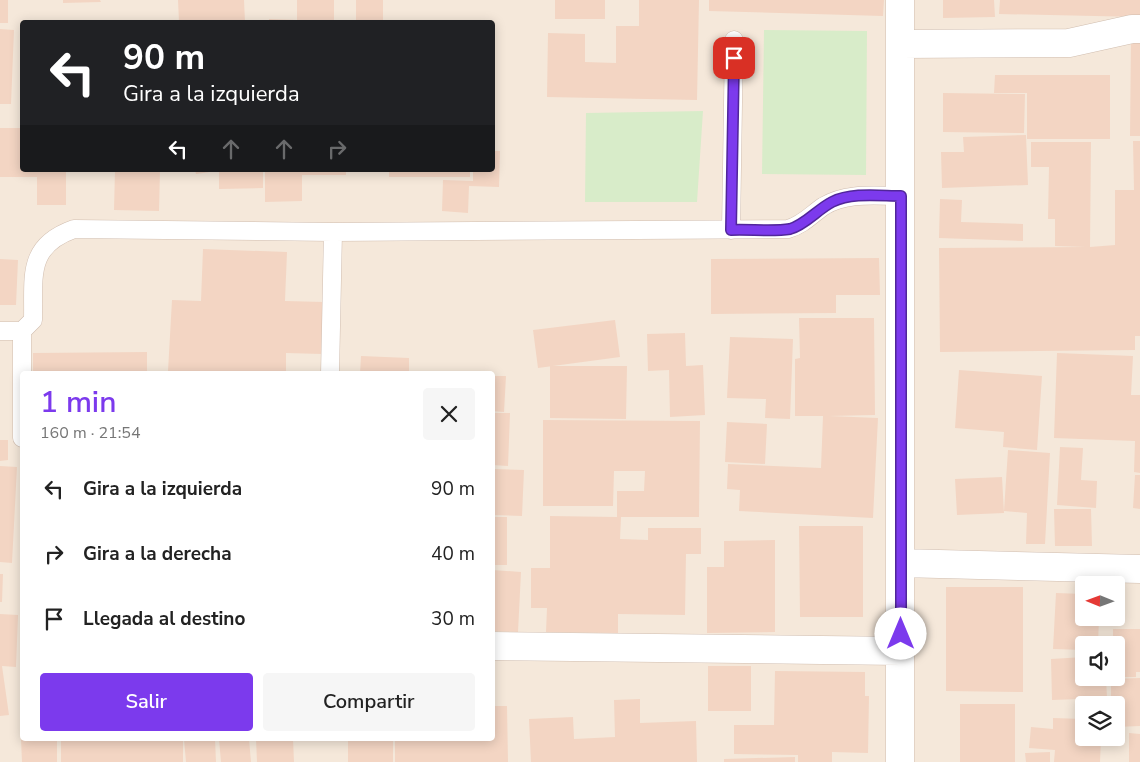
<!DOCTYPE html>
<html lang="es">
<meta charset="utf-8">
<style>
body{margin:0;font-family:"Nunito Sans",sans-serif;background:#f6f6f6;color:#222;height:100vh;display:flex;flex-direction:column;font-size:19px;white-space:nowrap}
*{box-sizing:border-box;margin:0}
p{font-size:16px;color:#767676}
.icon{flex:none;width:28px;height:28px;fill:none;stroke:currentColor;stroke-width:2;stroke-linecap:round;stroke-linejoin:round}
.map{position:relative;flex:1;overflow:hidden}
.sheet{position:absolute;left:20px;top:371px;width:475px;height:370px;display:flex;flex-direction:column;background:#fff;border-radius:5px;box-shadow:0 2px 12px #0003}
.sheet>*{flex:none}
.hud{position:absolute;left:20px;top:20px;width:475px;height:152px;border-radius:5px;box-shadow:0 2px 12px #0003;background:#202124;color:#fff;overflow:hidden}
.needle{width:32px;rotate:271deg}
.controls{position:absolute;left:1075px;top:576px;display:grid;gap:10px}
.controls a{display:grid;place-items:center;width:50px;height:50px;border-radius:5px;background:#fff;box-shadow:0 2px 12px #0003;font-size:25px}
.pin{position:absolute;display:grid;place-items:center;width:42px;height:42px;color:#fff;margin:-21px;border-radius:10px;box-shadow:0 2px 8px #0006}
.me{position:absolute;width:55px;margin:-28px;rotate:0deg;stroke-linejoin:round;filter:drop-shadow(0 0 4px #0008)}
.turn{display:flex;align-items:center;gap:18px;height:105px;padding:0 20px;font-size:22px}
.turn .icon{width:65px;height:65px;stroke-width:2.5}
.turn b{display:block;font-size:35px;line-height:42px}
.lanes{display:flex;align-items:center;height:48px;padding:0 20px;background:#0003;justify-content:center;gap:25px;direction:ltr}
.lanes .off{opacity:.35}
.round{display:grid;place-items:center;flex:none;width:52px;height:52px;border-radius:5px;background:#f6f6f6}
.head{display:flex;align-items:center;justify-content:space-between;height:85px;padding:0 20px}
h1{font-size:30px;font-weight:600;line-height:38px;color:#7c3aed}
.action{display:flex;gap:10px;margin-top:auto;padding:10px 20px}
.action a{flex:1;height:58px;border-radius:5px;background:#7c3aed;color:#fff;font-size:20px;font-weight:600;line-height:58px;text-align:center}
.action a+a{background:#f6f6f6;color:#222}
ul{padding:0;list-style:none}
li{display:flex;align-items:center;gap:15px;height:65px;padding:0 20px}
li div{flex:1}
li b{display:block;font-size:19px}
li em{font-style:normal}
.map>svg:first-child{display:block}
.residential{fill:#f5e8da;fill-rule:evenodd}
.green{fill:#d8ecc9}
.building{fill:#f3d5c3}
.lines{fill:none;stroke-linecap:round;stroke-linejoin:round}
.service-casing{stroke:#d1beb0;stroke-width:19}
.minor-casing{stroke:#d1beb0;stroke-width:29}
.service{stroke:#fff;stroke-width:18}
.minor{stroke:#fff;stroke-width:28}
.route-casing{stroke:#51269a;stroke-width:12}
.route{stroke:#7c3aed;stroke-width:9}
</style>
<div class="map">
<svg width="1140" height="762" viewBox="0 0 1140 762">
<rect width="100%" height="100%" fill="#fdf6ec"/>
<path class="residential" d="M 0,0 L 1140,0 L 1140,762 L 0,762 ZM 22,22 L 492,22 L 492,170 L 22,170 ZM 22,374 L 492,374 L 492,739 L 22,739 ZM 1084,585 L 1116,585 L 1116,618 L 1084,618 ZM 1084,645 L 1116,645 L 1116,678 L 1084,678 ZM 1084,705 L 1116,705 L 1116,738 L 1084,738 Z"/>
<path class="green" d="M 764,30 L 867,31 L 866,175 L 762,174 Z
M 703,111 L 697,202 L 585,202 L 586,113 Z"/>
<path class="building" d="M 0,0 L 8,0 L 8,23 L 0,23 Z
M 63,0 L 100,0 L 101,2 L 63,3 Z
M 178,0 L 244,0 L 245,22 L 179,22 Z
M 297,0 L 334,0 L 334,22 L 269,22 L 269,19 L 297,20 Z
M 356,0 L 383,0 L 383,22 L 356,22 Z
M 555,0 L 605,0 L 605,19 L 555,19 Z
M 639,0 L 699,0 L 697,100 L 547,97 L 548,33 L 585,34 L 585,62 L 616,63 L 616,26 L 639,26 Z
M 709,0 L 884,0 L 883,16 L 709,11 Z
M 943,0 L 994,0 L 995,17 L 943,18 Z
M 1000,0 L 1140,0 L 1140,17 L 999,14 Z
M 0,29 L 14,30 L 11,104 L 0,104 Z
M 1131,38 L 1140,38 L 1140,136 L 1130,136 Z
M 995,75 L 1110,75 L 1110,139 L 1027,139 L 1027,93 L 994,93 Z
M 943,93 L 1025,94 L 1024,133 L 943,132 Z
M 0,128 L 22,128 L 22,170 L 66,170 L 66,205 L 37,205 L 37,177 L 0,177 Z
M 1026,135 L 1028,185 L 942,188 L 941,152 L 964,152 L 963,137 Z
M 1133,141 L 1140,141 L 1140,336 L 1135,336 L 1135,350 L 940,352 L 939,248 L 1086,247 L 1055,246 L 1055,219 L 1048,219 L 1049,167 L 1031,167 L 1031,142 L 1091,142 L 1090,247 L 1115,245 L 1115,190 L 1134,190 Z
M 492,151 L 500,151 L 499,187 L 469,186 L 468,213 L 442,211 L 443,180 L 473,181 L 473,170 L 492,170 Z
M 115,170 L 160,170 L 159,211 L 114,210 Z
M 195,170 L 216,170 L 217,171 L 196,174 Z
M 219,170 L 263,170 L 263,188 L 219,189 Z
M 265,170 L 346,170 L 346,175 L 302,175 L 302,201 L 265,202 Z
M 389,170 L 470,170 L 470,177 L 389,177 Z
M 940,199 L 962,200 L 961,222 L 1023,224 L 1023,241 L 939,238 Z
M 203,249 L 287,252 L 285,301 L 324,302 L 322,354 L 286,353 L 286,374 L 198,374 L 198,372 L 168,371 L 172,300 L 201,301 Z
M 879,258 L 880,295 L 836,295 L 836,313 L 711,314 L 711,259 Z
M 0,259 L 18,260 L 16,305 L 0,305 Z
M 799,318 L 874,318 L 875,415 L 829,416 L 878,418 L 873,518 L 739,511 L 740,490 L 727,489 L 728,464 L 821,468 L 823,416 L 795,416 L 795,359 L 800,358 Z
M 615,320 L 620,357 L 538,368 L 533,330 Z
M 685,333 L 686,366 L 703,365 L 705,415 L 670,417 L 669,370 L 648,371 L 647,334 Z
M 730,337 L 793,339 L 790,419 L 765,418 L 766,399 L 727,398 Z
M 147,352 L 147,374 L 33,374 L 33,353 Z
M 1057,353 L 1133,356 L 1131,395 L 1140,395 L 1140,473 L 1134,472 L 1135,441 L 1054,438 Z
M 361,356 L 409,358 L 409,371 L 423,372 L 423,374 L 360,374 Z
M 550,366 L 627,366 L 626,419 L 550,418 Z
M 959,370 L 1042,376 L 1037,450 L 1003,447 L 1004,432 L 955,428 Z
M 492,376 L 506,376 L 504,412 L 492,411 Z
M 492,413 L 510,413 L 508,466 L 492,465 Z
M 543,420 L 700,421 L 699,517 L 621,517 L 620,539 L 648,540 L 648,528 L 701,528 L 701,554 L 686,554 L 685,615 L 618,614 L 618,633 L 546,632 L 547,608 L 531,608 L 531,568 L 550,568 L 550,516 L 617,517 L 617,491 L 644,491 L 645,471 L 614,471 L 613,506 L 543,506 Z
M 727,422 L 767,424 L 765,464 L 725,462 Z
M 0,440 L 8,440 L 8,460 L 0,461 Z
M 1060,447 L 1083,448 L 1081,480 L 1097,481 L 1096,508 L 1057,505 Z
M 1008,450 L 1050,453 L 1045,544 L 1026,544 L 1027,513 L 1004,511 Z
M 0,466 L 17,467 L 12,563 L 0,562 Z
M 492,469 L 524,470 L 522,516 L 492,515 Z
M 1135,475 L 1140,475 L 1140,509 L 1133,508 Z
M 1002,477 L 1004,513 L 957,515 L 955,479 Z
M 1054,509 L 1091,509 L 1092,546 L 1055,546 Z
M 492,517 L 507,517 L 507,565 L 492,565 Z
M 799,526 L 863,526 L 863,617 L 800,617 Z
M 775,540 L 775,632 L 707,633 L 707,567 L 724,567 L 724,541 Z
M 492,570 L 521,572 L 518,632 L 492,631 Z
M 0,574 L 3,574 L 2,602 L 0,602 Z
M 946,587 L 1023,587 L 1023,692 L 946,691 Z
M 1056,593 L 1084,594 L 1084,618 L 1099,618 L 1098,645 L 1084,645 L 1084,650 L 1053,649 Z
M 0,614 L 18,615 L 16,667 L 2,666 L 9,715 L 0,716 Z
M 1113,629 L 1140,629 L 1140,672 L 1136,672 L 1136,677 L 1116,677 L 1116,645 L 1113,645 Z
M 1084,657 L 1084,678 L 1106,678 L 1107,698 L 1052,700 L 1051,659 Z
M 708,666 L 751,666 L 751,711 L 708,711 Z
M 775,671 L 865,672 L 865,696 L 869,696 L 868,753 L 832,752 L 832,762 L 798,762 L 798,755 L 734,754 L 734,725 L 774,725 Z
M 1140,678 L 1140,726 L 1116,727 L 1116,705 L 1111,705 L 1111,679 Z
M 640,699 L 640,723 L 696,721 L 697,762 L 531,762 L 529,719 L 573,717 L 574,739 L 615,737 L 614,700 Z
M 960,704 L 1015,704 L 1015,762 L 960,762 Z
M 492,706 L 507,706 L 508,762 L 395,762 L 395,739 L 492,739 Z
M 1053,718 L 1084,719 L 1084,738 L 1101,738 L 1100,762 L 1054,762 L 1055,750 L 1029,748 L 1031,727 L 1053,729 Z
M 1129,733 L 1140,734 L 1140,762 L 1129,762 Z
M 21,739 L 57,739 L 57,762 L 22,762 Z
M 61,739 L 183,739 L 183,762 L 61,762 Z
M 184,739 L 215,739 L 216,762 L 186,762 Z
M 219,739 L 249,739 L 251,762 L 221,762 Z
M 256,739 L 293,739 L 294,762 L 257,762 Z
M 348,739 L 393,739 L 393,762 L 348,762 Z
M 1050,752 L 1050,762 L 1026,762 L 1025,753 Z
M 795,757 L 795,762 L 724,762 L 724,759 Z"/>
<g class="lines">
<defs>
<path id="service" d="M 731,230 L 734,40
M 0,331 L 22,331 L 33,320 C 34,277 26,246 74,229 L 333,232 L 788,229 C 803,225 812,214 824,206 C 847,192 876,196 901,196
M 330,374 L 333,232
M 22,438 L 22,331"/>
<path id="minor" d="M 901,44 L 1069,43 L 1132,29 L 1140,29
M 900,563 L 1140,569
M 492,646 L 901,651
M 900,762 L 900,0"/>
</defs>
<use href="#service" class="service-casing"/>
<use href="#minor" class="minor-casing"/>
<use href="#service" class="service"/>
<use href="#minor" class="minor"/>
</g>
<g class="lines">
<defs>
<path id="route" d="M 734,58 L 731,230 C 749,229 773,232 790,229 C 805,225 818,209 832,202 C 852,192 880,196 901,196 L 901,634"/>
</defs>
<use href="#route" class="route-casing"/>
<use href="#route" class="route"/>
</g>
</svg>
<div class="controls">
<a><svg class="needle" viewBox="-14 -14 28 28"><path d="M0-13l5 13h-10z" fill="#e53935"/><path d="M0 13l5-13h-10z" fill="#767676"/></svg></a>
<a><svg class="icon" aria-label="sound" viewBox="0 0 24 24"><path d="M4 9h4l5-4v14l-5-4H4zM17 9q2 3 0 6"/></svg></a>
<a><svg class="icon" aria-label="layers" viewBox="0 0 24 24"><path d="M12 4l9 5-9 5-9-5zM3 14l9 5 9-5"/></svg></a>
</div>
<div class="pin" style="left:734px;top:58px;background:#d93025"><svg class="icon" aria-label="arrive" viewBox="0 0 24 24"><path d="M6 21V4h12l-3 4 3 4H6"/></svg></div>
<svg class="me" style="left:901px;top:634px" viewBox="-20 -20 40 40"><circle r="19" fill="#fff"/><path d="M0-13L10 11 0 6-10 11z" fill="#7c3aed"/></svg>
<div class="hud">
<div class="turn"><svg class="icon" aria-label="left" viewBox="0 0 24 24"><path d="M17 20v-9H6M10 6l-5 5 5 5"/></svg><div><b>90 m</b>Gira a la izquierda</div></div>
<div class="lanes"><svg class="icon" aria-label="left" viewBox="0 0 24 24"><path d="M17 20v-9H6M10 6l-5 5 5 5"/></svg><svg class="icon off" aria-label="ahead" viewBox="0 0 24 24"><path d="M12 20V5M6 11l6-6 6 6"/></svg><svg class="icon off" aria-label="ahead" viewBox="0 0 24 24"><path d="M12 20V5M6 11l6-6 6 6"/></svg><svg class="icon off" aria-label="right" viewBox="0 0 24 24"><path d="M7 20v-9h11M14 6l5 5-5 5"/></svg></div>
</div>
<section class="sheet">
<div class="head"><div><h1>1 min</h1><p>160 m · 21:54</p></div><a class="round"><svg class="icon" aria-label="close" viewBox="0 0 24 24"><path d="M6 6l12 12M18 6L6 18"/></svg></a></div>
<ul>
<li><svg class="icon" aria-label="left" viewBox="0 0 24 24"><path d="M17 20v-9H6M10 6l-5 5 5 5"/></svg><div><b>Gira a la izquierda</b></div><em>90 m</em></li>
<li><svg class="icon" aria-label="right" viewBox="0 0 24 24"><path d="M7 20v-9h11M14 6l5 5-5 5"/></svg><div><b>Gira a la derecha</b></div><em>40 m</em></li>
<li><svg class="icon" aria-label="arrive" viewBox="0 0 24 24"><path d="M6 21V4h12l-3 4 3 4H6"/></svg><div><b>Llegada al destino</b></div><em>30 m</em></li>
</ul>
<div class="action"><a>Salir</a><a>Compartir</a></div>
</section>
</div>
